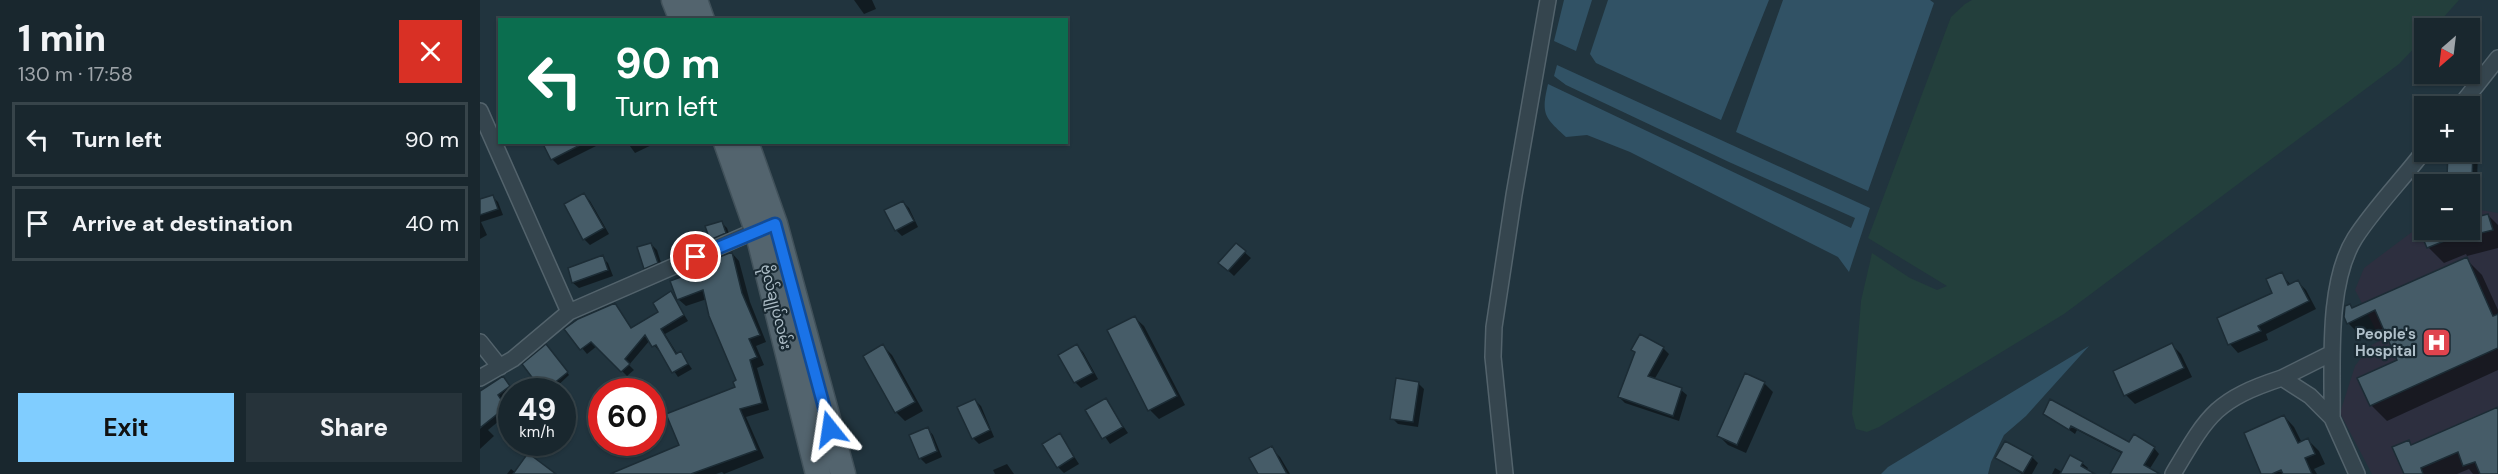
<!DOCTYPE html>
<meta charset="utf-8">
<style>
body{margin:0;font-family:"DM Sans","Noto Sans Myanmar",sans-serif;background:#26333a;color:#f1f3f6;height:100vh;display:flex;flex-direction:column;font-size:22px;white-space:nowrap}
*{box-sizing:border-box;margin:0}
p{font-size:20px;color:#9fa5aa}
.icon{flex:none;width:33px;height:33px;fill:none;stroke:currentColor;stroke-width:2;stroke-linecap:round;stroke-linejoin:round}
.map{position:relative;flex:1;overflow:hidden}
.drawer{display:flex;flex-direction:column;background:#19272e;width:480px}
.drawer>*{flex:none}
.guide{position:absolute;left:18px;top:18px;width:570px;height:126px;border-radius:0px;box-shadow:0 2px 4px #0004,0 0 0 2px #37444a;background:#0b6e4f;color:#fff;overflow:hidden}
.needle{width:39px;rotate:208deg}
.controls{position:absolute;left:1934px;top:18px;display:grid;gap:12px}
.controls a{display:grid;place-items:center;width:66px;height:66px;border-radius:0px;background:#19272e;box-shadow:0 2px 4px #0004,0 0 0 2px #37444a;font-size:30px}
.speed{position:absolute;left:18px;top:378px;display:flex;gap:12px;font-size:30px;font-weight:700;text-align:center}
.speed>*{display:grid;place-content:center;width:78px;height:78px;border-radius:50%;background:#19272e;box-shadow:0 2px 4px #0004,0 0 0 2px #37444a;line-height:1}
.speed small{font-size:15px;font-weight:400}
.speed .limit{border:9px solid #d22;background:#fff;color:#111}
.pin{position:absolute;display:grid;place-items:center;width:51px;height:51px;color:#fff;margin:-26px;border:3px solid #fff;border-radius:50%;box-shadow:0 2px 6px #0007}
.me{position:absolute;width:66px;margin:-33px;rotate:345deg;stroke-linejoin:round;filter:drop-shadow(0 0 4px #0008)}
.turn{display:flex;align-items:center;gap:21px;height:126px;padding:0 18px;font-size:27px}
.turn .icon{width:78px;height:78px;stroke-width:2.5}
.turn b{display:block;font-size:42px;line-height:51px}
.round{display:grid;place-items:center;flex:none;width:63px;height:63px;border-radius:0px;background:#26333a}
.overview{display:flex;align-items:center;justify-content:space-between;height:102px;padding:0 18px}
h1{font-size:36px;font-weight:800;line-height:45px}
.button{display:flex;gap:12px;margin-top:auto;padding:12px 18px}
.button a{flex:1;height:69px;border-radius:0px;background:#80cdff;color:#111;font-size:24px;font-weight:800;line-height:69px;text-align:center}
.button a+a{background:#26333a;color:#f1f3f6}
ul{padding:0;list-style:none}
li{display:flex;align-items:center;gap:18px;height:75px;margin:0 12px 9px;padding:0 6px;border:3px solid #37444a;border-radius:0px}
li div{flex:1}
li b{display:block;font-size:22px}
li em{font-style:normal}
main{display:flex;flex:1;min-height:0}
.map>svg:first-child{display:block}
.medical{fill:#2d2f3f}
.green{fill:#233f3c}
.water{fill:#315265}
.shadow{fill:#0007}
.building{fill:#465c68;stroke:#1c2c35;stroke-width:1.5}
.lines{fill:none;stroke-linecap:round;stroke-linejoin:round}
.minor-casing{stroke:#53636c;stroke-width:18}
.primary-casing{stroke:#41515a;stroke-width:27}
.minor{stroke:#35454e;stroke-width:15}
.primary{stroke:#53646e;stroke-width:24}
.route-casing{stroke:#114b97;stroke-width:15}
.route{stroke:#1a73e8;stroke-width:10}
.labels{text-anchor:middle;stroke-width:4.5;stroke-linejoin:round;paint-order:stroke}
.street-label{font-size:15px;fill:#b0c0ca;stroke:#1a2a33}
.poi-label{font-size:15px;font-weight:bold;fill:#b0c0ca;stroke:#1a2a33;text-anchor:end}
</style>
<main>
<section class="drawer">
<div class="overview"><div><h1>1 min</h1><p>130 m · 17:58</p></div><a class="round" style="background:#d93025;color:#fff"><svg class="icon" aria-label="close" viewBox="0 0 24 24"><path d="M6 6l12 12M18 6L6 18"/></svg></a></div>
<ul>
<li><svg class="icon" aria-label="left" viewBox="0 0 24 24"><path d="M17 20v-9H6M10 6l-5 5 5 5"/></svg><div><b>Turn left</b></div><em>90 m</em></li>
<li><svg class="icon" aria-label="arrive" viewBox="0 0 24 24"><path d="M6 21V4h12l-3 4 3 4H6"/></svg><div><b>Arrive at destination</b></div><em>40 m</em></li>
</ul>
<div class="button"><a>Exit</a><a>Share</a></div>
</section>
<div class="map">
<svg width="2018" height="474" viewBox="0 0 2018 474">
<rect width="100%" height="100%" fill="#21343e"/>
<path class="medical" d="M 1989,208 L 2018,213 L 2018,474 L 1892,474 L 1860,413 L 1875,366 L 1890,346 L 1901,340 L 1875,290 L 1884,268 L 1944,223 L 1944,230 L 1989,230 Z"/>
<path class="green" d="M 1492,0 L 1979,0 L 1954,28 L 1944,28 L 1944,38 L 1919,64 L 1584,314 L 1399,427 L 1387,432 L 1376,429 L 1372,414 L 1381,301 L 1392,253 L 1430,278 L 1457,290 L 1467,286 L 1388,238 L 1471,17 L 1485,4 Z"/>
<path class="water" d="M 1084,0 L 1112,0 L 1096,51 L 1074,41 Z
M 1128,0 L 1289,0 L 1241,120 L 1116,63 L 1110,54 Z
M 1303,0 L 1450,0 L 1454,3 L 1388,191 L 1256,132 Z
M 1077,65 L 1390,208 L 1369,272 L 1358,257 L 1150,152 L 1107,135 L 1086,137 C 1064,117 1061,114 1068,84 L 1371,228 L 1375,218 L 1249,162 L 1086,85 L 1074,76 Z
M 1609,346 L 1546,416 L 1524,435 L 1511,462 L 1508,474 L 1401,474 L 1408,467 Z"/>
<path class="shadow" d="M 374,0 L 392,0 L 396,9 L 384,14 Z
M 68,142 L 114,142 L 116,146 L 78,165 L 72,159 Z
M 147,142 L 178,142 L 155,153 Z
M 1989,143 L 1998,149 L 1997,184 L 1974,183 L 1968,177 L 1970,152 L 1989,152 Z
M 104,195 L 110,201 L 129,234 L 110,245 L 104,239 Z
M 12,196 L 18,202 L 23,215 L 1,222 L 7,235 L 0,239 L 0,201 Z
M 423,202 L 429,208 L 438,227 L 422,236 L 416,230 Z
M 2008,215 L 2018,225 L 2018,248 L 1987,256 L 1986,254 L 1964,263 L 1948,247 L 1944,237 L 1960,230 L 1989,230 L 1989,220 Z
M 241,222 L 247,228 L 251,239 L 237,245 L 231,239 Z
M 171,244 L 177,250 L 183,269 L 171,274 L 165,268 Z
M 756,245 L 771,258 L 754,276 L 740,263 Z
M 252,253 L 259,261 L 270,302 L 286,342 L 276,346 L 284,365 L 277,368 L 289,410 L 266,417 L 284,458 L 244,474 L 242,472 L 236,474 L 152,474 L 201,446 L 257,387 L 258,381 L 227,299 L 206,306 L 198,299 L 230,268 Z
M 122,257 L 128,263 L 133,276 L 99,288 L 93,283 L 89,269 Z
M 1986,259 L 2002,275 L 2018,310 L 2018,370 L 1907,421 L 1891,405 L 1919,360 L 1904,328 L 1884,339 L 1868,323 L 1870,306 L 1873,309 Z
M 1801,274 L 1811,285 L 1818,282 L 1826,290 L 1836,309 L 1786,334 L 1788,340 L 1758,353 L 1750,344 L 1794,294 Z
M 191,293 L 208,321 L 185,334 L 198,355 L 201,353 L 212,369 L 198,377 L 180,350 L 179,351 L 170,340 L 149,365 L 154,370 L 147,376 L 117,346 L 107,354 L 86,329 L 135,304 L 152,329 L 180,312 Z
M 655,318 L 664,326 L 705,405 L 679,419 L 670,410 Z
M 1692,345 L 1701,354 L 1712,377 L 1655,404 L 1646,395 Z
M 403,346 L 412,355 L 443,411 L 425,421 L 416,412 Z
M 597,346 L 603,352 L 618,379 L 601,388 L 595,382 Z
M 69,348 L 89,375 L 71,392 L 65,392 L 44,364 Z
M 1183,348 L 1189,354 L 1174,380 L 1201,390 L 1207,395 L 1199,421 L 1145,403 L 1139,397 Z
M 23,378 L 34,391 L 21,401 L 30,412 L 8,430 L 14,436 L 0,449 L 0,392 Z
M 938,383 L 944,389 L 938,427 L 918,424 L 912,418 Z
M 1284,383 L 1293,392 L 1266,453 L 1248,445 L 1239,436 Z
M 495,400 L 501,406 L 514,437 L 499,444 L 493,438 Z
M 625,400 L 648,433 L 630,444 L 607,411 Z
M 2018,408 L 2018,474 L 1993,474 L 1989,469 L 1977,474 L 1925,474 L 1928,442 L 1933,446 Z
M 1565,413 L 1650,444 L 1674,448 L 1679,454 L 1669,470 L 1673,474 L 1631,474 L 1643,454 L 1597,430 L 1595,434 Z
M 1804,416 L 1814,427 L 1822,443 L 1828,440 L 1839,451 L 1845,464 L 1834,469 L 1837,474 L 1783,474 Z
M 448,429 L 453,435 L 462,457 L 446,464 L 440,458 Z
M 580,435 L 599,464 L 584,473 L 578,467 Z
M 136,442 L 147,442 L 142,448 Z
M 791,448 L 800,457 L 810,474 L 780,474 Z
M 1552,457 L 1558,463 L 1552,474 L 1542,474 L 1517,458 Z
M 1602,463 L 1608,468 L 1606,471 L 1612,474 L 1572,474 L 1575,468 L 1582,472 Z
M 527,464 L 534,474 L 515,474 L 513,470 Z
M 31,469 L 36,473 L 73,474 L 27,474 Z"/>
<path class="building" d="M 62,142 L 106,142 L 71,160 Z
M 1968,152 L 1993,152 L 1992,179 L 1967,177 Z
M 104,193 L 124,228 L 103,240 L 84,204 Z
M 13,195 L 18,209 L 0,215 L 0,199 Z
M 423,201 L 434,221 L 415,231 L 404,210 Z
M 2008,214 L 2013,230 L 1989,236 L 1989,231 L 1947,248 L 1942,236 L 1958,230 L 1989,230 L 1989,219 Z
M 242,221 L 246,233 L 230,240 L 225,226 Z
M 171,243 L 178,263 L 164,269 L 157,247 Z
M 756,243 L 766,251 L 748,271 L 738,263 Z
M 252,252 L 262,293 L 280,335 L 269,339 L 277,357 L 270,360 L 282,403 L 260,409 L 277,450 L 211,474 L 130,474 L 199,445 L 186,414 L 255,387 L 253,382 L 256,380 L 229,316 L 223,290 L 197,300 L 190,281 L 228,267 L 227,262 Z
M 123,255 L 128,270 L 92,283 L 88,268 Z
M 1987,257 L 2013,316 L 2018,314 L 2018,348 L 1890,406 L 1877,378 L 1917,360 L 1895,310 L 1867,324 L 1864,317 L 1865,306 L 1870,304 L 1872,308 Z
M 1802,272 L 1808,285 L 1818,280 L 1829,301 L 1778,326 L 1781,331 L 1748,345 L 1737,318 L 1792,293 L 1786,279 Z
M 191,291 L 204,315 L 181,329 L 196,354 L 201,351 L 208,364 L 192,373 L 176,345 L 172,347 L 165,335 L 145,359 L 150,364 L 141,372 L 111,342 L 100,350 L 84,329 L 98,319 L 135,303 L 151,328 L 178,312 L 173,303 Z
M 655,316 L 697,396 L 668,411 L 627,330 Z
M 1160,334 L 1184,347 L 1168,376 L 1202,388 L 1193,416 L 1138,397 L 1155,352 L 1151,350 Z
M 1692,343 L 1704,368 L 1644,396 L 1633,371 Z
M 66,344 L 88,372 L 63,392 L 42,364 Z
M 403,344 L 435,402 L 415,413 L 383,356 Z
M 597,344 L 613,373 L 594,383 L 578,355 Z
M 1265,373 L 1285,382 L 1257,445 L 1237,436 Z
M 23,376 L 30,386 L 18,395 L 26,407 L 0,428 L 0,391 Z
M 916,378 L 939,382 L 933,422 L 910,419 Z
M 626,398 L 643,427 L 622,439 L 605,410 Z
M 495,399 L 510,430 L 492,439 L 477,407 Z
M 1570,399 L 1649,442 L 1654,434 L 1675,447 L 1664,465 L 1680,474 L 1630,474 L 1642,452 L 1591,426 L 1589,430 L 1563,414 Z
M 2018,407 L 2018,474 L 2000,474 L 1995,462 L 1983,466 L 1978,452 L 1941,468 L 1943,474 L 1924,474 L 1912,447 L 1929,440 L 1931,445 Z
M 1804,415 L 1818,443 L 1828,438 L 1835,454 L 1825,458 L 1832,474 L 1803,474 L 1801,470 L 1792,474 L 1781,474 L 1764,433 Z
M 448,427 L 457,451 L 439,459 L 429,435 Z
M 580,433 L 594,457 L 577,468 L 562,444 Z
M 1525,441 L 1553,456 L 1543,473 L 1515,458 Z
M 792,446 L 807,474 L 778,474 L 769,458 Z
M 48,453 L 76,474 L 33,474 Z
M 1590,455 L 1603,462 L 1601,466 L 1615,474 L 1580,474 Z"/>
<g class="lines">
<defs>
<path id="minor" d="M 1980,106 L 2018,58
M 0,111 L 89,312
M 0,342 L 20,367
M 1852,353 L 1802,378 L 1830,396 L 1852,418 L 1877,474
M 0,378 L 33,359 L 89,312 L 284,227
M 1852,418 C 1853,365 1846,284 1875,238 C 1895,207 1922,180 1944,151
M 1025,474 L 1013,357 L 1014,327 L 1034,195 L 1068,0
M 1693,474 C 1728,415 1735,400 1802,378"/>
<path id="primary" d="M 194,0 L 202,20
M 215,0 L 222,20
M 246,142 L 277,230 L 338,474
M 266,142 L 295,224 L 363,474"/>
</defs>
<use href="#minor" class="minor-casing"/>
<use href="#primary" class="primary-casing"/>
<use href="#minor" class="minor"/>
<use href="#primary" class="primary"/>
</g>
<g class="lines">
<defs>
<path id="route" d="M 216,257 L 295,224 L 350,429"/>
</defs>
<use href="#route" class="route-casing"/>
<use href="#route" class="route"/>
</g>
<defs>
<symbol id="hospital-square" viewBox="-11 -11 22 22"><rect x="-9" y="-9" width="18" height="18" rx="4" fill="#e0444e" stroke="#1a2a33"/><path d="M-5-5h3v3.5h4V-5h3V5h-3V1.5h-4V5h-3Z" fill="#fff"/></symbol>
</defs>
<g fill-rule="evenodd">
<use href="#hospital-square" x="1940" y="326" width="33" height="33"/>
</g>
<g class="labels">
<g class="street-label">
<text transform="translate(296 307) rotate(76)" y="5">ဗိုလ်ချုပ်လမ်း</text>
</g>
<g class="poi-label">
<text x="1936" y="339">People's<tspan x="1936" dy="17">Hospital</tspan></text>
</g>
</g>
</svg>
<div class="controls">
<a><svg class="needle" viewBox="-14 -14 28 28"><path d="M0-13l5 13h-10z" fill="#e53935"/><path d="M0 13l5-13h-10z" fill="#9fa5aa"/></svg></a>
<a>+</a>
<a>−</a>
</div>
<div class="speed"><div>49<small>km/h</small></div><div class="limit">60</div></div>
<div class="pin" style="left:216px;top:257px;background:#d93025"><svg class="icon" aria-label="arrive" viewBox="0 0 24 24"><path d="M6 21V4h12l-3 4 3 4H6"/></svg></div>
<svg class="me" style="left:350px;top:429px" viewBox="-20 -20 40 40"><path d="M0-17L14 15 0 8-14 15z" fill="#1a73e8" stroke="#fff" stroke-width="4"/></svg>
<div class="guide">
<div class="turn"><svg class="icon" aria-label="left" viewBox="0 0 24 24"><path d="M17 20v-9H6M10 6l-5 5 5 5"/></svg><div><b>90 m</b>Turn left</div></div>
</div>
</div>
</main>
